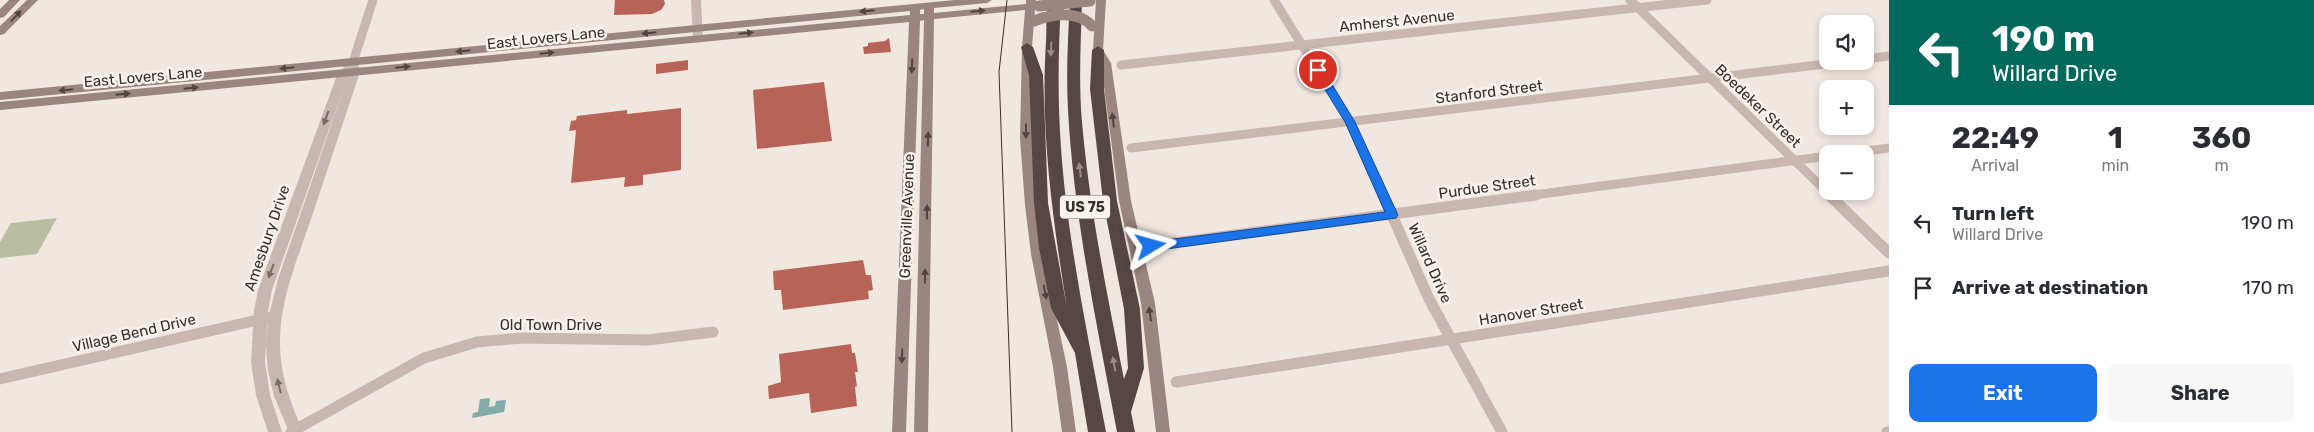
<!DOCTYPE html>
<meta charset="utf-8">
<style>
body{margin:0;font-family:Rubik,sans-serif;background:#f7f7f7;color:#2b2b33;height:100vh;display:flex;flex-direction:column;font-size:19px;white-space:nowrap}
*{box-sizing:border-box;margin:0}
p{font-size:16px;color:#7c7c81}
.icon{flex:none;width:28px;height:28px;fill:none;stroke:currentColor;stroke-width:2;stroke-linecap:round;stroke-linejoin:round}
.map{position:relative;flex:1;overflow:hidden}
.panel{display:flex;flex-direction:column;background:#fff;width:425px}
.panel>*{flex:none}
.top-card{background:#00695c;color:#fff;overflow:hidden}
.tools{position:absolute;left:1819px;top:15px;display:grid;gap:10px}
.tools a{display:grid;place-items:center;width:55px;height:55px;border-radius:10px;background:#fff;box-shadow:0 2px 8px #0003;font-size:25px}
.pin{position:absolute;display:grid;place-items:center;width:42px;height:42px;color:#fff;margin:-21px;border:2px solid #fff;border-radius:50%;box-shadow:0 1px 5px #0007}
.me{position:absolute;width:55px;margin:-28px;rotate:82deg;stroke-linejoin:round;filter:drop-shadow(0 0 4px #0008)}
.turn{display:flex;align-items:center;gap:18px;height:105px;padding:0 20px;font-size:22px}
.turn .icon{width:65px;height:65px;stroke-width:2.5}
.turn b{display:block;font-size:35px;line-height:42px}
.eta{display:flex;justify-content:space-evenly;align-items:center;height:85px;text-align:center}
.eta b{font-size:30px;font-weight:700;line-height:35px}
.action{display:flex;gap:10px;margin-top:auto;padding:10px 20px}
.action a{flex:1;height:58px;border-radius:10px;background:#1a73e8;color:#fff;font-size:20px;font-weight:700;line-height:58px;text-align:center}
.action a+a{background:#f7f7f7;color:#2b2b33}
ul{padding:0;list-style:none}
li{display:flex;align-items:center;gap:15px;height:65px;padding:0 20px}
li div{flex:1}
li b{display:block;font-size:19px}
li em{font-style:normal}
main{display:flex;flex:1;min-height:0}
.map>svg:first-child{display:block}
.green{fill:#b9bea2}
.water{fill:#83aba7}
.building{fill:#b86357}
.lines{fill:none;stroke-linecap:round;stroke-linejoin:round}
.minor-far1{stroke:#c8b7ae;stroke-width:9}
.minor{stroke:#c8b7ae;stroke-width:11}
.tertiary{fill:#c8b7ae;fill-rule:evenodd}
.secondary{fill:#9b867f;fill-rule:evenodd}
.motorway{fill:#574744;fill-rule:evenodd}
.tram{stroke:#372e2b;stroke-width:1}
.secondary-bridge{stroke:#9b867f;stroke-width:11}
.oneway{fill:#504440}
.oneway2{fill:#988b88}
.oneway3{fill:#786c66}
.route{fill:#1a73e8;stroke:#114b97}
.labels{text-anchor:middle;stroke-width:5;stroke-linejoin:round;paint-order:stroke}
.shield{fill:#f9f2ed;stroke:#716965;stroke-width:1}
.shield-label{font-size:14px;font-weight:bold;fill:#372e2b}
.street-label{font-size:15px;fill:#372e2b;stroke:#f9f2ed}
</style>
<main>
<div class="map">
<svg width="1889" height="432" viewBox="0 0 1889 432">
<rect width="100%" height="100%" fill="#f1e7e1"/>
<path class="green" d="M 57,218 L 37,254 L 0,258 L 0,242 L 11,223 Z"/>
<path class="water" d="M 490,398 L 489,407 L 495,406 L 496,401 L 506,400 L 504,412 L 472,418 L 473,413 L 478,412 L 480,399 Z"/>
<path class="building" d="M 615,0 L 664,0 L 665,4 L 661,10 L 652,14 L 614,15 Z
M 889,38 L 891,52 L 864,54 L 863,47 L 868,46 L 868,43 L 885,41 Z
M 688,60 L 688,70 L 656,74 L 656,64 Z
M 824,82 L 832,141 L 757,149 L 753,90 Z
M 681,108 L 681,170 L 643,175 L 643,185 L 624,187 L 625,177 L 571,183 L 576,130 L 569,131 L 571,121 L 576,120 L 577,116 L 627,110 L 627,114 Z
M 863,260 L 866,275 L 871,275 L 873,290 L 868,291 L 869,299 L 783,310 L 781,290 L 774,290 L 773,271 Z
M 851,344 L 852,353 L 855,353 L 858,372 L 855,372 L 857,386 L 855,387 L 857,406 L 811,413 L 809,393 L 769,399 L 768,386 L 781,382 L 779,354 Z"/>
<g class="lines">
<path class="minor-far1" d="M 1274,0 L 1350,122 L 1383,196
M 1630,0 L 1831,196
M 1865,59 L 1889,56
M 353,62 L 373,0
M 1121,65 L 1707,0
M 1131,148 L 1850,61
M 1846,154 L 1889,148
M 1526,196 L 1828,156"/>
<path class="minor" d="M 1383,195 L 1429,299 L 1502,432
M 1829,195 L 1889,253
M 1151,246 L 1536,195
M 0,379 L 275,316
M 1176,382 L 1889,271
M 291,432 L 424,358 L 477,342 L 522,338 L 648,340 L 713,332
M 1887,432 L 1889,432"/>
<path class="tertiary" d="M 691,0 L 701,0 L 703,38 L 698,41 L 693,38 Z
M 353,59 L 358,62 L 360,72 C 344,120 328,168 312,216 C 298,258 279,300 280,345 C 280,375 291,404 303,432 L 289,432 L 274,396 L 268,371 L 266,346 L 268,319 L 278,279 L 348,76 L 272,290 L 268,311 L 265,362 L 270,395 L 282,432 L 268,432 L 256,395 L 251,362 L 254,311 L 258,290 L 336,78 L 349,60 Z"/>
<path class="secondary" d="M 9,0 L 20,0 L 4,17 L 0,18 L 0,9 Z
M 27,0 L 38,0 L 4,34 L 0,35 L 0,26 Z
M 955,0 L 992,0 L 987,3 L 934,8 L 934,13 L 1026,4 L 1026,0 L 1036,0 L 1036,3 L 1043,4 L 1044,6 L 1035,9 L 1032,47 L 1032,138 L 1037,205 L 1043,254 L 1067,367 L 1076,432 L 1062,432 L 1053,367 L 1031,254 L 1025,205 L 1020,138 L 1022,47 L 1025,10 L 934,19 L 928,432 L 914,432 L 924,20 L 920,21 L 906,432 L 892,432 L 909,22 L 0,110 L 0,102 L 910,15 L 910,11 L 0,100 L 0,92 ZM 924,9 L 924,14 L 920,14 L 920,10 Z
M 1096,0 L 1106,0 L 1103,50 L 1111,63 L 1131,201 L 1155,303 L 1170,432 L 1156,432 L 1141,303 L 1119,201 L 1101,63 L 1093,50 Z"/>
<path class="motorway" d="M 1050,0 L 1061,2 C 1059,38 1058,73 1059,108 C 1062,217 1086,325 1106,432 L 1088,432 L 1075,353 L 1051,308 L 1039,248 L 1034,203 L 1029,75 L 1021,47 L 1027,43 L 1033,47 L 1043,75 L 1048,203 L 1067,308 C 1053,221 1040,131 1046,42 C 1047,29 1045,11 1050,0 Z
M 1070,0 L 1082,0 C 1081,37 1079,73 1081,110 C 1088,201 1106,290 1124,379 L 1128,368 L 1124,309 L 1103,201 L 1090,89 L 1092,50 L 1098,46 L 1104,50 L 1104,89 L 1117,201 L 1140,309 L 1144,368 L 1131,412 L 1135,432 L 1117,432 C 1097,325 1074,219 1068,110 C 1066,73 1068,37 1070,0 Z"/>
<path class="tram" d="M 1007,0 L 999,72 L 1012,432"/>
<path class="secondary-bridge" d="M 1039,6 L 1090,1
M 1034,21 C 1052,14 1078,10 1092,26"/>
</g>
<defs><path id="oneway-solid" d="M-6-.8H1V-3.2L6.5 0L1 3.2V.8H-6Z" transform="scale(1.25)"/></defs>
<g class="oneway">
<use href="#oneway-solid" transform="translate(867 11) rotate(174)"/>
<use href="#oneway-solid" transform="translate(978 11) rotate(-5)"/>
<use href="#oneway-solid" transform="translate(16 16) rotate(-46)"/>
<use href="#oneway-solid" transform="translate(649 33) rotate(174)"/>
<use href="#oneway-solid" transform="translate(746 33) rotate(-5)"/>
<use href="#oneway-solid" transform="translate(463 51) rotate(174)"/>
<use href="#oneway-solid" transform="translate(547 53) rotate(-6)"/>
<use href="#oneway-solid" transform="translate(912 66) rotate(92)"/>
<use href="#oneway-solid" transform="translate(403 67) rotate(-6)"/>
<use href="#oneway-solid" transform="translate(287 68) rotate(174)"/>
<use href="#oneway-solid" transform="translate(191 88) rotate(-6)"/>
<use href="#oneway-solid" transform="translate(66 90) rotate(174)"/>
<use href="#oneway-solid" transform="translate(123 94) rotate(-5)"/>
<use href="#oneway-solid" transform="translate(1113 120) rotate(-97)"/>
<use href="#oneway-solid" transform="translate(1026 131) rotate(90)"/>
<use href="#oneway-solid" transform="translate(928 139) rotate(-89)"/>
<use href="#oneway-solid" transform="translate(927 212) rotate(-89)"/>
<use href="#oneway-solid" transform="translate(925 276) rotate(-89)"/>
<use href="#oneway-solid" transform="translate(1045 292) rotate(79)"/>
<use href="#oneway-solid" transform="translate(1150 314) rotate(-98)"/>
<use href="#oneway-solid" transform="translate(902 356) rotate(92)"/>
</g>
<g class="oneway2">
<use href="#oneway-solid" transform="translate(1051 49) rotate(93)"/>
<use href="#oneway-solid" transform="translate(1080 170) rotate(-97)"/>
<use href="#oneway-solid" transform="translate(1114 364) rotate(-100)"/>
</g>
<g class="oneway3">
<use href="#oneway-solid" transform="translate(326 118) rotate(110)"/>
<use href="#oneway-solid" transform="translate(271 271) rotate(110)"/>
<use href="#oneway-solid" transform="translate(279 386) rotate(-104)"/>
</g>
<path class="route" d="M 1318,67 L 1322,68 L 1355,122 L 1398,215 L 1396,218 L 1151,251 L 1147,249 L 1147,243 L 1151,242 L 1385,212 L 1345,122 L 1313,70 Z"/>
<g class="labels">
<rect class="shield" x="1060" y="195.5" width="50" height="23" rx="4"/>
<g class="shield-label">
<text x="1085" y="212">US 75</text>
</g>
<g class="street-label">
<text transform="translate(1397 21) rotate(-6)" y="5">Amherst Avenue</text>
<text transform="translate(546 38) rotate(-6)" y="5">East Lovers Lane</text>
<text transform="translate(143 77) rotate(-5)" y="5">East Lovers Lane</text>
<text transform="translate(1489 92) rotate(-7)" y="5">Stanford Street</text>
<text transform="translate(1758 106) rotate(44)" y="5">Boedeker Street</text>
<text transform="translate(1487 187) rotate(-8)" y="5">Purdue Street</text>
<text transform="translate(907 216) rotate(-88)" y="5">Greenville Avenue</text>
<text transform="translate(267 238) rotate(-71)" y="5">Amesbury Drive</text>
<text transform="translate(1430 263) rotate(66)" y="5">Willard Drive</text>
<text transform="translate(1531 312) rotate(-9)" y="5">Hanover Street</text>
<text x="551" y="330">Old Town Drive</text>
<text transform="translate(134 333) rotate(-13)" y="5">Village Bend Drive</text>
</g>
</g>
</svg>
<div class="tools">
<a><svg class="icon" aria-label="sound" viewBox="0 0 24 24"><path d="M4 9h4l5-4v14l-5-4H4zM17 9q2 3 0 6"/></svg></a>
<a>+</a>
<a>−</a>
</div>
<div class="pin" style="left:1318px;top:70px;background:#d93025"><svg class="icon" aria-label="arrive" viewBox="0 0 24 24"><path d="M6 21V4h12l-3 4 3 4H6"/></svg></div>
<svg class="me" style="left:1151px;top:246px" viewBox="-20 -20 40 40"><path d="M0-17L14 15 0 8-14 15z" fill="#1a73e8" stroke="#fff" stroke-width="4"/></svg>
</div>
<section class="panel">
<div class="top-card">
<div class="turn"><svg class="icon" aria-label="left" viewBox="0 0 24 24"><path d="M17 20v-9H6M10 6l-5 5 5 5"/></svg><div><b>190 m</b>Willard Drive</div></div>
</div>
<div class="eta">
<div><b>22:49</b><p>Arrival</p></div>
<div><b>1</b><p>min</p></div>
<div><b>360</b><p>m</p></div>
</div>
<ul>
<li><svg class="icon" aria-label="left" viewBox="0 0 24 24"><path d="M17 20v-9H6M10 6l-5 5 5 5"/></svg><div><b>Turn left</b><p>Willard Drive</p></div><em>190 m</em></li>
<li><svg class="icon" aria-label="arrive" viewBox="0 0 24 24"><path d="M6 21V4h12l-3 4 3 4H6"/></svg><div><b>Arrive at destination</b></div><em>170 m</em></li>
</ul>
<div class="action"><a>Exit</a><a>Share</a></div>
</section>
</main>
